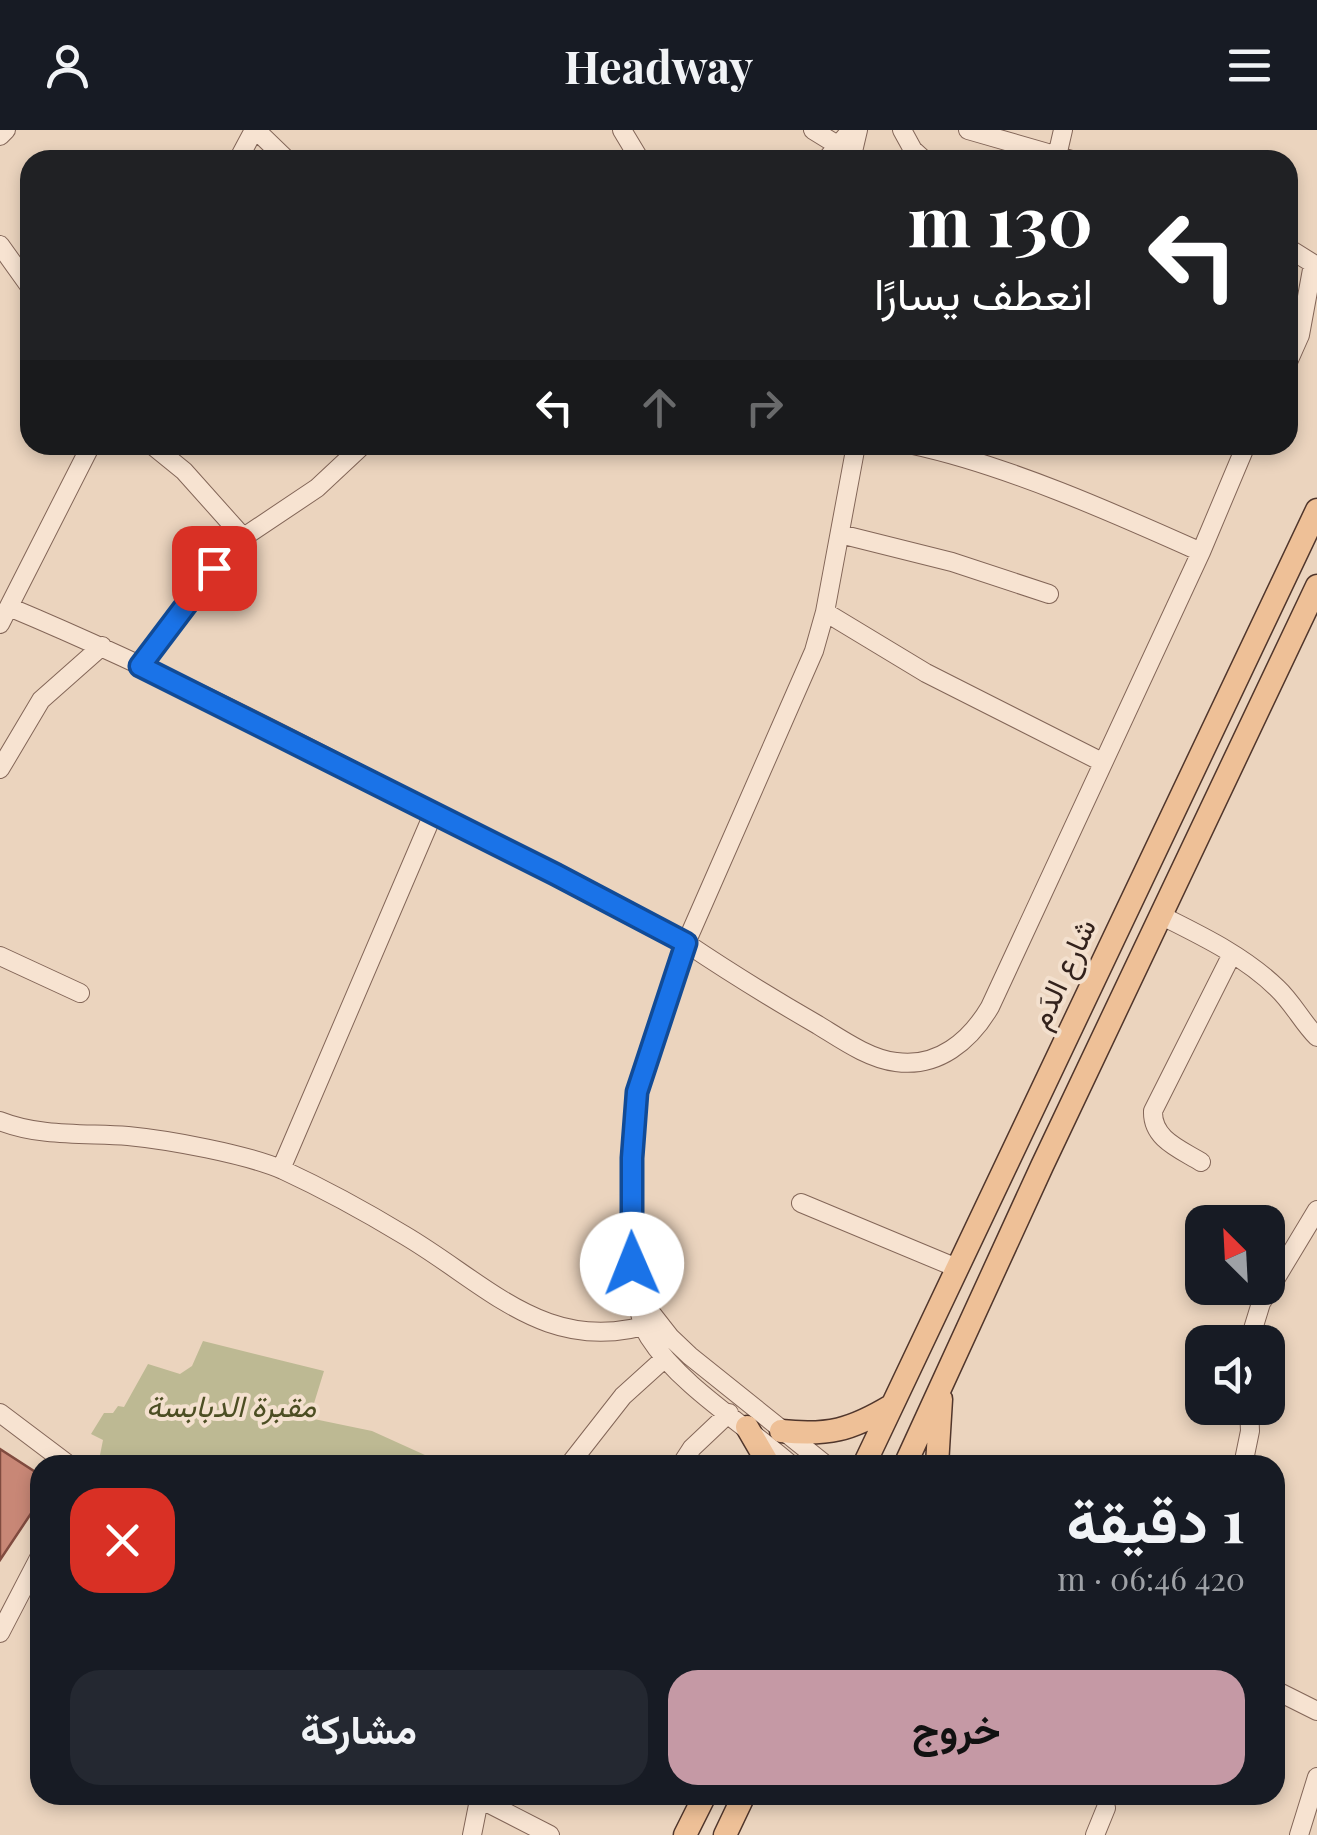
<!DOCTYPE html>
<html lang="ar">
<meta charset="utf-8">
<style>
body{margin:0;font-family:"Playfair Display",Vazirmatn,serif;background:#242831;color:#f1f3f6;direction:rtl;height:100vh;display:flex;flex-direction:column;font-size:38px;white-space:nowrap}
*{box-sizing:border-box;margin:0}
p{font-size:32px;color:#9ea1a6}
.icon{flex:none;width:55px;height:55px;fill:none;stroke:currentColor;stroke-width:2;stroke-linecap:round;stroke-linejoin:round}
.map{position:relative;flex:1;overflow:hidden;direction:ltr}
.details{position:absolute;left:30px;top:1325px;width:1255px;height:350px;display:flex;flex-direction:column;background:#171b24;border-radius:30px;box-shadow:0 5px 15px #0003;direction:rtl}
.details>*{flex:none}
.hud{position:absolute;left:20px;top:20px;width:1278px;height:305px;border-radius:30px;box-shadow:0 5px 15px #0003;direction:rtl;background:#202124;color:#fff;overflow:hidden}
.needle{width:65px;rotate:336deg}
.fabs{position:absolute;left:1185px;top:1075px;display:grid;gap:20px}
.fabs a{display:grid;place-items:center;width:100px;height:100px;border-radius:20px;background:#171b24;box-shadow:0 5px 15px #0003;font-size:50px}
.pin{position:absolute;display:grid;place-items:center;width:85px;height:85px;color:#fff;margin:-42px;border-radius:20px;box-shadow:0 5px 15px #0006}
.me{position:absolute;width:110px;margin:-55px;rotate:359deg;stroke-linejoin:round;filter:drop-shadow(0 0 8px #0008)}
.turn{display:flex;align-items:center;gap:35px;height:210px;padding:0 40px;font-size:45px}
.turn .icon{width:130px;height:130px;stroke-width:2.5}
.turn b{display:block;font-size:70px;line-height:85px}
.lanes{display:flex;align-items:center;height:95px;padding:0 40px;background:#0003;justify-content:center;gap:50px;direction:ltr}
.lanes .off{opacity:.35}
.round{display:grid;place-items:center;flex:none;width:105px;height:105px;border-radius:30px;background:#242831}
.headline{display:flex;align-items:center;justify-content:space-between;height:170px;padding:0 40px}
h1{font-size:60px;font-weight:700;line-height:75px}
.primary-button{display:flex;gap:20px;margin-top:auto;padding:20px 40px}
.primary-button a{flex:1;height:115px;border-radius:30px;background:#c599a5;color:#111;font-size:40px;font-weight:700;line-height:115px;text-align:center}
.primary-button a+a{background:#242831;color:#f1f3f6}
header{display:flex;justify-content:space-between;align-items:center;height:130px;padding:0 40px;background:#171b24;font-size:45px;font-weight:700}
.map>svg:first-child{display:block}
.cemetery{fill:#bdb993}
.building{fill:#c88776;stroke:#804b3f;stroke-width:2.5}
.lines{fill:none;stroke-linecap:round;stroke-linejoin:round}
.minor-casing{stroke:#836658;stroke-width:20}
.major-casing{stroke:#50362c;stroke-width:25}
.minor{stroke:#f7e3d1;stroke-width:18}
.major{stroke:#eec097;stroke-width:22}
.route-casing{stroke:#114b97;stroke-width:25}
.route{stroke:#1a73e8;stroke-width:18}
.labels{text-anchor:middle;stroke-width:8;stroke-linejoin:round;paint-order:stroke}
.street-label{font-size:30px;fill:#33221c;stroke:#f3e0ce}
.park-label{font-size:30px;font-style:italic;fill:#4c4e23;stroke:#f3e0ce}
</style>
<header><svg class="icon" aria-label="menu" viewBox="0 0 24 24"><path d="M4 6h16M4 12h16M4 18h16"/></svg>Headway<svg class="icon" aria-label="person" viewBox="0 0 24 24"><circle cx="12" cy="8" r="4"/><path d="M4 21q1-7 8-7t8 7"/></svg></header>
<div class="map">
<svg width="1317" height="1705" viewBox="0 0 1317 1705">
<rect width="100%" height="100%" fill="#ebd4be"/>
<path class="cemetery" d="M 203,1211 L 324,1241 L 311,1283 L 314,1289 L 372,1301 L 447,1335 L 110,1335 L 100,1325 L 103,1310 L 91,1304 L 104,1283 L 113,1283 L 118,1276 L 124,1277 L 148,1234 L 180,1244 L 192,1236 Z"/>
<path class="building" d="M 0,1319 L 40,1345 L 40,1370 L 0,1430 Z"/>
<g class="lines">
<defs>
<path id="minor" d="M 256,0 L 287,30
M 622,0 L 640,30
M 813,0 L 839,16
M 902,0 L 913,20 L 924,30
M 968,0 L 1072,30
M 0,6 L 6,0
M 1057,26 L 1063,0
M 238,30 L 254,0
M 826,30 L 851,0
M 851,30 L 858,0
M 0,115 L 30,157
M 1288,118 L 1317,136
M 1288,232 L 1300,205 L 1313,134
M 152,315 L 184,341 L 243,407
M 856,315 L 825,482 L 814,521 L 686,813 C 729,842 773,869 818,895 C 841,909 869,929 896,932 C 938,938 970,911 990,877 L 1201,422 L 1246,315
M 913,315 C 1006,335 1114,383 1201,422
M 840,404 L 952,432 L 1049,464
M 9,477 C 241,574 461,700 686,813 C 672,862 651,909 638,958 C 627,1004 625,1170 649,1207 C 680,1256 747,1296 791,1335
M 825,482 L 926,543 L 1102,632
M 0,494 L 91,315
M 140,535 L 232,415 L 317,358 L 363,315
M 0,639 L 41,570 L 102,516
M 1162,786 C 1202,806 1244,826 1277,858 C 1293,873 1302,892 1317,907
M 0,826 L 80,863
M 0,991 C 40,1007 86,1003 128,1006 C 169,1010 246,1024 283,1040 C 324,1059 366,1082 404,1105 C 489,1155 549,1229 657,1192
M 1201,1032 C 1180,1019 1152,1009 1153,981 L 1232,824
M 281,1039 L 433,684
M 801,1073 L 957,1138
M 652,1184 L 670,1207 L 690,1226 L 826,1335
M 1249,1212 L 1261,1173 L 1317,1080
M 0,1283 L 69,1335
M 569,1335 L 623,1266 L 665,1228
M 681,1335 L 692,1318 L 729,1283
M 1243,1335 L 1250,1301 L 1249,1278
M 0,1503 L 40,1426
M 1275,1560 L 1317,1581
M 472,1665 L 550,1705
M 472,1705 L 480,1665
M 1095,1705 L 1106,1678
M 1299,1705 L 1317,1647"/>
<path id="major" d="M 747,1297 L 769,1335
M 781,1301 C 828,1306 851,1300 891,1276
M 864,1335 L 1317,380
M 905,1335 L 1042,1036 L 1317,456
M 937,1335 L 941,1269
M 685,1705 L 705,1665
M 725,1705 L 744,1665"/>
</defs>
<use href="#minor" class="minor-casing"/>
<use href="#major" class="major-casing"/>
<use href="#minor" class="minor"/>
<use href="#major" class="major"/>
</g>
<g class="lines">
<defs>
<path id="route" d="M 214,438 L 140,536 L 555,744 L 686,813 L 637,962 L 632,1028 L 632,1134"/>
</defs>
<use href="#route" class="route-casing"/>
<use href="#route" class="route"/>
</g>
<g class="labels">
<g class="street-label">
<text transform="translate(1063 844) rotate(-65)" y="10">شارع الدَم</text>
</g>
<g class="park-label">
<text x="231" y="1287">مقبرة الدبابسة</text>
</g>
</g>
</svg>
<div class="fabs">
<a><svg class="needle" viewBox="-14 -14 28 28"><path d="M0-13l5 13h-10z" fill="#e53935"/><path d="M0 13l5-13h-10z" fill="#9ea1a6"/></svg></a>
<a><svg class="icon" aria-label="sound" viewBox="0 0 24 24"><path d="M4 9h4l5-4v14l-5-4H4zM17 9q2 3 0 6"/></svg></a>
</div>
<div class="pin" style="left:214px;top:438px;background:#d93025"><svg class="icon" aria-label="arrive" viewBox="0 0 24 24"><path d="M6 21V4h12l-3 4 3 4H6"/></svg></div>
<svg class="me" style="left:632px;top:1134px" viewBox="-20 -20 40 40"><circle r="19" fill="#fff"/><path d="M0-13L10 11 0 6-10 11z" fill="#1a73e8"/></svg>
<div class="hud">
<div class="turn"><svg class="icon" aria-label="left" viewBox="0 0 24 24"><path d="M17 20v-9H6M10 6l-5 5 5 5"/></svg><div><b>130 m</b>انعطف يسارًا</div></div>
<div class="lanes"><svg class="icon" aria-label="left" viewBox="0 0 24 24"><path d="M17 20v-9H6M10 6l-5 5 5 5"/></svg><svg class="icon off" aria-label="ahead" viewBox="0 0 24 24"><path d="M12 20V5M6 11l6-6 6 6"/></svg><svg class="icon off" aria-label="right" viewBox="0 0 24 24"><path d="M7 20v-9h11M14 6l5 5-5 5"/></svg></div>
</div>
<section class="details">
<div class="headline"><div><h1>1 دقيقة</h1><p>420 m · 06:46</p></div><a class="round" style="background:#d93025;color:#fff"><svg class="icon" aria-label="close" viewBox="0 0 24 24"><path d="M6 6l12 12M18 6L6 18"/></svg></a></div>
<div class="primary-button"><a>خروج</a><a>مشاركة</a></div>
</section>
</div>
